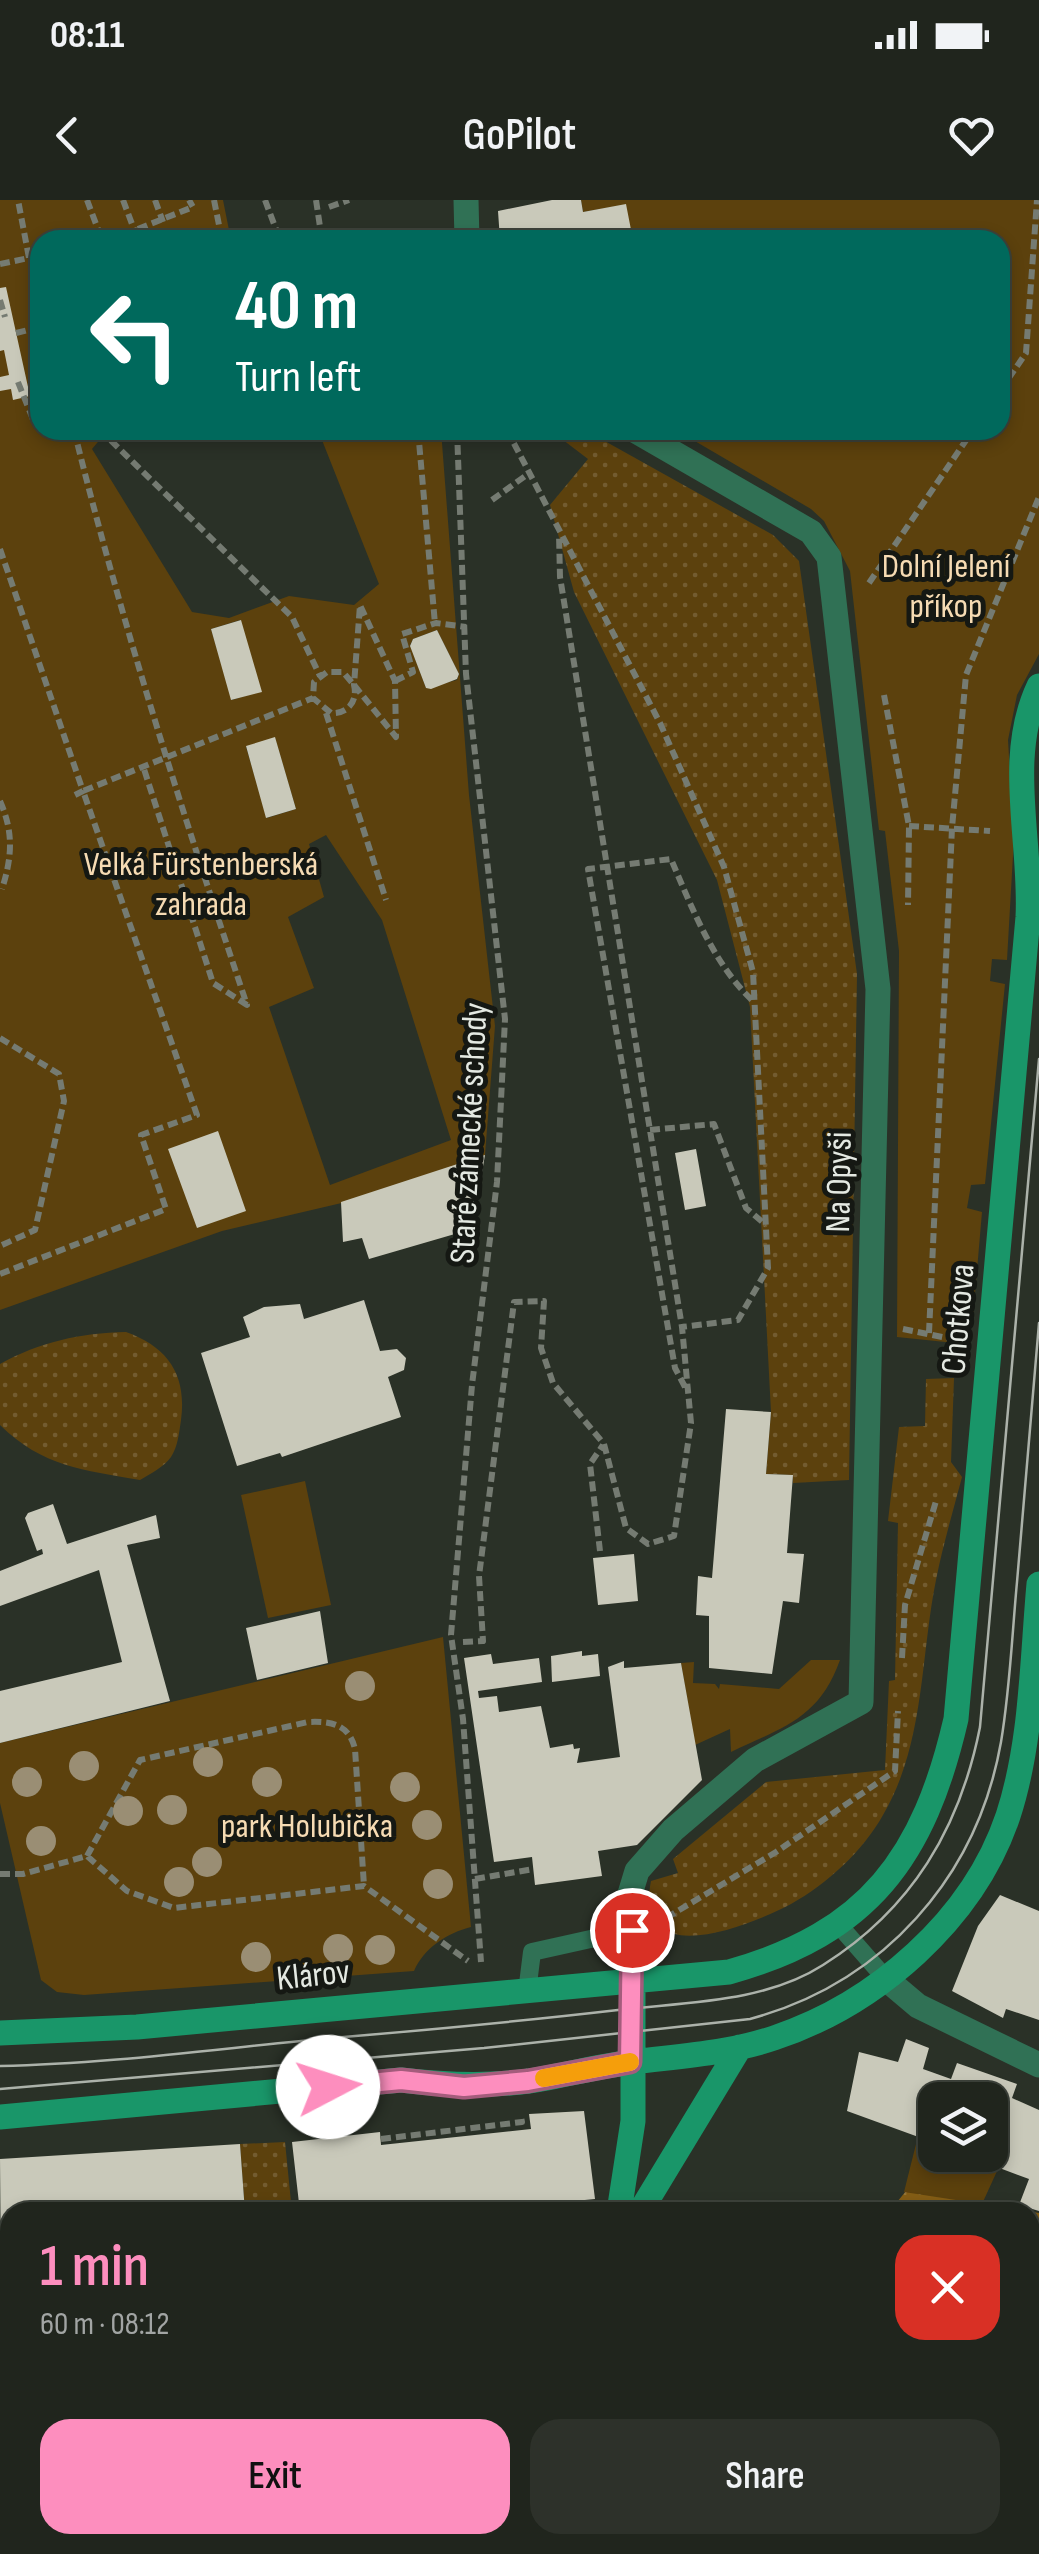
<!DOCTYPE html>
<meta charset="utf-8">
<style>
body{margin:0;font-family:"Sofia Sans Condensed",sans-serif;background:#2d312a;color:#f1f3f6;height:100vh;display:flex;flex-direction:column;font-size:38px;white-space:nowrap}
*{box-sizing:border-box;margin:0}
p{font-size:32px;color:#a2a5a4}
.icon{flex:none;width:55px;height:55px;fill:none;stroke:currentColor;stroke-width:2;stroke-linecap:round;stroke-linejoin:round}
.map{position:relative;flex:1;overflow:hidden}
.panel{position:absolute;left:0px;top:2002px;width:1040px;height:352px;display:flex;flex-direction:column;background:#20251d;border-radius:30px 30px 0 0;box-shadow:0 5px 15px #0003,0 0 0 2px #3d423b}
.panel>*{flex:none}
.hud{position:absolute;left:30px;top:30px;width:980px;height:210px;border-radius:30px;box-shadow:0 5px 15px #0003,0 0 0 2px #3d423b;background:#00695c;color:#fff;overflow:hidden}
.tools{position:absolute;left:918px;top:1882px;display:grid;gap:20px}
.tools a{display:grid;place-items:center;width:90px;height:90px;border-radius:20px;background:#20251d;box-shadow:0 5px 15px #0003,0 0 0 2px #3d423b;font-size:50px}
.pin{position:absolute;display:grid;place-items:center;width:85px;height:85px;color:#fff;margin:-42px;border:5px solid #fff;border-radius:50%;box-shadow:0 2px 10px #0007}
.me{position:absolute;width:110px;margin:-55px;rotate:85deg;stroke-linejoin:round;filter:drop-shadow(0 0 8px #0008)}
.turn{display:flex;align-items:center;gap:35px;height:210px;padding:0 40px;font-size:45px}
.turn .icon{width:130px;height:130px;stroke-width:2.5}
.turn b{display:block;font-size:70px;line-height:85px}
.round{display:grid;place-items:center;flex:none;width:105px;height:105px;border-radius:30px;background:#2d312a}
.headline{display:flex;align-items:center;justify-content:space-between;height:170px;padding:0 40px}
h1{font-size:60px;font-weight:600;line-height:75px;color:#fd8ebe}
.primary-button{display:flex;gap:20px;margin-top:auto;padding:20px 40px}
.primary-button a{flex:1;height:115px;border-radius:30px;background:#fd8ebe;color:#111;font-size:40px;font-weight:600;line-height:115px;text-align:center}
.primary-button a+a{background:#2d312a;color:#f1f3f6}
.status{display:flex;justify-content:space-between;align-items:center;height:70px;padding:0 50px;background:#20251d;direction:ltr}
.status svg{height:28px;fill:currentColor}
header{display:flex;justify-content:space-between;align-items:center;height:130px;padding:0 40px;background:#20251d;font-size:45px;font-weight:600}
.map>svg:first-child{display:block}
.grass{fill:url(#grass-dots)}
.forest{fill:url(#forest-crowns)}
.green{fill:#5c410d;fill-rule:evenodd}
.building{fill:#c9c9ba}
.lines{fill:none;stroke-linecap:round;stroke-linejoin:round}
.path{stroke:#757b72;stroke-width:6;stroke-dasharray:10 5;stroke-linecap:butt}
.lane{stroke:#307155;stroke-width:18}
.street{stroke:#307155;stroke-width:25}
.secondary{stroke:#199669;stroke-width:25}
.tram{stroke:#acb2aa;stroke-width:2.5}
.tree{fill:#9a8e74}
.route-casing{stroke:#a45c7c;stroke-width:25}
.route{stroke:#fd8ebe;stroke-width:18}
.slow{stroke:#f59e0b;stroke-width:18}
.labels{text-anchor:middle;stroke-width:10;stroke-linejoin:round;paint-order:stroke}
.park-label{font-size:35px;fill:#f6dbb3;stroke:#151813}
.street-label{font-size:35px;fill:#e4e9e2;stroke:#151813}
</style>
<div class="status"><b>08:11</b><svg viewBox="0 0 49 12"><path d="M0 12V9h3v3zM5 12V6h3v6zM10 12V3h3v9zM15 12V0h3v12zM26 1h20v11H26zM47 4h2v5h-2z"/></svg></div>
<header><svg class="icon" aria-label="back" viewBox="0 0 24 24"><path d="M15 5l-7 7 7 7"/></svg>GoPilot<svg class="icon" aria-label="heart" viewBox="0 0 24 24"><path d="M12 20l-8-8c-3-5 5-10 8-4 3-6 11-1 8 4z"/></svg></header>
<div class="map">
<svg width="1039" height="2354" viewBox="0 0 1039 2354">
<defs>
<pattern id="grass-dots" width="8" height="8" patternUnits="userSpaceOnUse" patternTransform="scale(2.5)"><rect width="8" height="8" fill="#5c410d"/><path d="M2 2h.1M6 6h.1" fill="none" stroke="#735c30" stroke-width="1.8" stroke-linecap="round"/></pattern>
<pattern id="forest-crowns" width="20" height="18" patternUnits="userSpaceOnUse" patternTransform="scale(2.5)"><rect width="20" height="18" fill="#845d15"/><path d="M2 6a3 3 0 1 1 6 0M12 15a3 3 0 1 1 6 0" fill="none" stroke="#957437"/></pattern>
</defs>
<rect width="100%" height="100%" fill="#2a3127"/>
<path class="grass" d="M 550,230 L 585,230 L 773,335 L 799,361 L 857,774 L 849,1280 L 793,1283 L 793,1275 L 766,1274 L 771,1212 L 750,807 L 717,680 L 574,392 L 550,305 L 588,259 Z
M 126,1132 C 168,1147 187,1175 181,1220 C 179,1233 178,1246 171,1257 C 164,1267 150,1274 140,1280 C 83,1270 43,1267 0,1225 L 0,1164 C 40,1142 80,1133 126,1132 Z
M 954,1178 L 951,1262 L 962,1277 C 953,1311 943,1345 936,1380 C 920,1459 925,1543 883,1615 C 863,1651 827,1684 791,1704 C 749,1726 633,1773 651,1681 L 678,1673 L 673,1659 L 766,1582 L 885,1570 L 889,1481 L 895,1480 L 898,1323 L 888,1321 L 899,1227 L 925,1226 L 926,1179 Z
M 285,1942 L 292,2012 L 245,2012 L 240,1944 Z
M 0,2187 L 2,2198 L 10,2198 L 10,2345 L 335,2345 L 336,2354 L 0,2354 Z
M 518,2345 L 726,2345 L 726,2354 L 513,2354 Z"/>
<path class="forest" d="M 906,1991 L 1039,2013 L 1039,2292 L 1030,2288 L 1030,2012 L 889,2012 Z
M 726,2345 L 890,2345 L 891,2354 L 726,2354 Z"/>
<path class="green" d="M 0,0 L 223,0 L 231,40 L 40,40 L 40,230 L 108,230 L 92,249 L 192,412 L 229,418 L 289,396 L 354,405 L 379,384 L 318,230 L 441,230 L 469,595 L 495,826 L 485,955 L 363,998 L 222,1031 L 0,1110 ZM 240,420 L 261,491 L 232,500 L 211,429 ZM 437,430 L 459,474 L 457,480 L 426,488 L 410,445 L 413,439 ZM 275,538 L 296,609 L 267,618 L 246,547 ZM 326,635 L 382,720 L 451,940 L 330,985 L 269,807 L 314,788 L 288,717 L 324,697 L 309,644 Z
M 581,0 L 1039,0 L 1039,454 L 1017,495 L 1008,540 L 1014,638 L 1007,760 L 992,759 L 990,781 L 1005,784 L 985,984 L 971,985 L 967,1008 L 982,1012 L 973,1117 L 957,1119 L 955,1143 L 897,1137 L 899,751 L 885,631 L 879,630 L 850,371 L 824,321 L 811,309 L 676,230 L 1000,230 L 1000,40 L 632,40 L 625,5 L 583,12 Z
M 305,1281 L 331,1405 L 268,1418 L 241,1295 Z
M 443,1437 L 471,1727 C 447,1733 424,1748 414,1771 L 84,1795 L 57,1792 L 41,1780 L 0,1603 L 0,1543 Z
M 811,1460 L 840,1460 C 819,1519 783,1527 731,1552 L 730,1529 L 695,1545 L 681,1463 L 694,1462 L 693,1483 L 715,1484 L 719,1489 L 720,1484 L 779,1489 Z
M 918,1936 L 935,1943 L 935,1955 L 964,1955 L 998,1969 L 982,2004 L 904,1992 Z
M 1030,2288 L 1039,2292 L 1039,2354 L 901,2354 L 900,2345 L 1030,2345 Z"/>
<path class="building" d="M 552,0 L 581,0 L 583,12 L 626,4 L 633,40 L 500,40 L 498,11 Z
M 6,87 L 30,196 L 13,200 L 11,189 L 0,191 L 0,177 L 9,175 L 4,150 L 0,151 L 0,88 Z
M 241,420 L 262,492 L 231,500 L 211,429 Z
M 437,430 L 459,474 L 457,479 L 431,489 L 426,488 L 410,446 L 413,439 Z
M 275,537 L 296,609 L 266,618 L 246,546 Z
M 218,931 L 246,1011 L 197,1028 L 168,949 Z
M 696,949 L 706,1006 L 685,1010 L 675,953 Z
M 485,955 L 472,1029 L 369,1059 L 362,1038 L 343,1042 L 341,1002 Z
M 364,1100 L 380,1151 L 397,1149 L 406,1158 L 404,1170 L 388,1177 L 401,1217 L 282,1257 L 280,1253 L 237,1266 L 201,1153 L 250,1137 L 243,1117 L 264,1107 L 300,1104 L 304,1119 Z
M 726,1209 L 771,1212 L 766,1274 L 793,1275 L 787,1353 L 804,1354 L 799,1403 L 783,1401 L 772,1474 L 709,1468 L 709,1416 L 696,1415 L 698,1376 L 712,1378 Z
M 53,1304 L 67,1344 L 156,1315 L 160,1338 L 127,1345 L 170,1501 L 0,1543 L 0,1491 L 122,1462 L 99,1370 L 0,1406 L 0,1371 L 43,1354 L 42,1349 L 37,1351 L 25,1318 L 28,1313 Z
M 634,1354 L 638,1401 L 598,1405 L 593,1358 Z
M 320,1411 L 328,1463 L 257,1480 L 246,1428 Z
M 582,1451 L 582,1456 L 598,1454 L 600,1476 L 552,1482 L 551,1456 Z
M 491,1454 L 493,1464 L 539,1458 L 542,1482 L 478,1491 L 479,1498 L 497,1496 L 499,1512 L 541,1506 L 550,1548 L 573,1544 L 574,1549 L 580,1548 L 577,1563 L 620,1557 L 608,1467 L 624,1461 L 624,1468 L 681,1463 L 702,1580 L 637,1645 L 598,1651 L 602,1676 L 535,1685 L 532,1657 L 494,1662 L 464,1458 Z
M 1000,1695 L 1039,1711 L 1039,1820 L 1006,1809 L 1003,1818 L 952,1791 L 978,1726 Z
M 906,1839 L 929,1848 L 923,1869 L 951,1879 L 957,1863 L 1017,1884 L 1012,1898 L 1039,1910 L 1039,2011 L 1019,2005 L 1029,1979 L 965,1955 L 990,1955 L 990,1900 L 935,1900 L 935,1943 L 847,1911 L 859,1852 L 898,1862 Z
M 584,1911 L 595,1999 L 564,2002 L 570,2012 L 300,2012 L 292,1942 L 380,1932 L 381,1945 L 531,1929 L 529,1914 Z
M 240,1944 L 245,2012 L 10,2012 L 10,2198 L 2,2199 L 0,1959 Z"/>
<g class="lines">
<path class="path" d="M 87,0 L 102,40
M 123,0 L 135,32
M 155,0 L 163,22
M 214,0 L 222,40
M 265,0 L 280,40
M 316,0 L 322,40
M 329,7 L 349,0
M 110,40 L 193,7 L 189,0
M 29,58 L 40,55
M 0,64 L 29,58 L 18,0
M 0,100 L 5,117
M 16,133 L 40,127
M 18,182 L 34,222 L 40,221
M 1000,191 L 1026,153 L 1037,0
M 74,230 C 122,425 183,614 247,805 L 213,783 L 143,566
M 100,230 L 292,417 L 320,476
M 418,230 L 435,424
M 457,230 L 466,474 L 505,819 L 497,982 L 472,1185 L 451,1435 L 463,1519 L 481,1762
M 507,230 L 660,523 L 724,667 L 753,772 L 768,1068 L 738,1120 L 682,1127
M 492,300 L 528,274
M 0,349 L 83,591 L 75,595
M 869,383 L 973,230
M 395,481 L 413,472 L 402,434 L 436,423 L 466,427
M 354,485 L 396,537 L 395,481 L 360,405 L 354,485 C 358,501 348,514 331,513 L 313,498 L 314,482 L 327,472 L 343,472 L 354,485
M 884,495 L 909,626 L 908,705
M 326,513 L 386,700
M 0,601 C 14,633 12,657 2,689
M 909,626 L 990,631
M 0,838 L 59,874 L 64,901 L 35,1030 L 0,1046
M 650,930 L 714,924 L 746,1008 L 766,1025
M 0,1074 L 166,1009 L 141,935 L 197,915 L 83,591 L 313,498
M 903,1129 L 952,1139
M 929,1133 L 952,628 L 966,475 L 1039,297
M 685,1187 L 675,1168 L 588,669 L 671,659 C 692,708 714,765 753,801
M 600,1351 L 590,1264 L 603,1245
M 463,1442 L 483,1441 L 479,1376 L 514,1102 L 544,1101 L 541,1148 L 553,1183 L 604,1244 L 626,1328 L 648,1344 L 674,1336 L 691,1223 L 682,1127 L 560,377 L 559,334
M 902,1458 L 905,1405 L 936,1301
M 87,1656 L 140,1560 L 308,1522 C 331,1521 349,1524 355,1549 L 364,1686
M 0,1674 L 23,1674 L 87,1656 L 127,1691 L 174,1708 L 364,1686 L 468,1761
M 475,1679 L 534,1669
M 666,1718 L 776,1652 L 895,1571 L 898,1511
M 381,1939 L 522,1922 L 521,1917
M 962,2354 L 962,2345"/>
<path class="lane" d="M 837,1723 L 886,1779
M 527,1792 L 532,1752 L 631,1730 L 633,1784
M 550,2354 L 553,2345"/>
<path class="street" d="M 466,0 L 467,40
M 631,1730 L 630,1694 L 637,1671 L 673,1630 L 755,1560 L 861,1502 L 878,789 L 829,357 L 811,332 L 634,230
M 886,1779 L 918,1806 L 1039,1865"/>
<path class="secondary" d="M 0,1833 L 137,1827 L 729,1772 C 869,1733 924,1657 956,1519 L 1028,717 C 1032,641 1005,558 1039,486
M 0,1917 L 401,1880 C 444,1885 485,1887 529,1881 C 564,1876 598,1866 633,1862 C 680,1856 730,1853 774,1838 C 876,1804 973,1720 1008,1616 C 1032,1543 1032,1461 1039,1384
M 619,2012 L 633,1921 L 633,1784
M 640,2012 L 740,1847
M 451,2354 L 456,2345"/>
<path class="tram" d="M 0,1866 C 110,1864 222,1848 332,1838 C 427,1830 523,1821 618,1810 C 685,1802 764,1803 823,1765 C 912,1709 960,1628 980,1527 L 1039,859
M 0,1889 L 484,1848 L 750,1819 C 883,1783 977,1678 1001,1542 C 1010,1489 1012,1435 1017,1382 C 1024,1296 1032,1210 1039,1123"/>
</g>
<g class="tree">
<circle cx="360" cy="1486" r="15"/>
<circle cx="208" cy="1562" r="15"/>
<circle cx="84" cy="1566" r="15"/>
<circle cx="27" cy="1582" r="15"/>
<circle cx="267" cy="1582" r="15"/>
<circle cx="405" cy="1587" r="15"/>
<circle cx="172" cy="1610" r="15"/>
<circle cx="128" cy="1611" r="15"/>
<circle cx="427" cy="1625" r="15"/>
<circle cx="41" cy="1641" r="15"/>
<circle cx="207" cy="1662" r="15"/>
<circle cx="179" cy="1682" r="15"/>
<circle cx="438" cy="1684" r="15"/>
<circle cx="338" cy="1749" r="15"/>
<circle cx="380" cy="1750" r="15"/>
<circle cx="256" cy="1757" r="15"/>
</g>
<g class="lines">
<defs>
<path id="route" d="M 328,1887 L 401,1880 L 464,1887 L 528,1881 L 630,1862 L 632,1730"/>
</defs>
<use href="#route" class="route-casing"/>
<use href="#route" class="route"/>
<path class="slow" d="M 544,1878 L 630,1862"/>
</g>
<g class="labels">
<g class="park-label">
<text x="946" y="377">Dolní Jelení<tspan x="946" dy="40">příkop</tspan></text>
<text x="201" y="675">Velká Fürstenberská<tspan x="201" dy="40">zahrada</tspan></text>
<text x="307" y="1637">park Holubička</text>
</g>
<g class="street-label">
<text transform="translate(468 933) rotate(-87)" y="12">Staré zámecké schody</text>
<text transform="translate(838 982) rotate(-89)" y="12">Na Opyši</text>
<text transform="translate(957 1119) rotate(-85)" y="12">Chotkova</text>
<text transform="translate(313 1774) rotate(-6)" y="12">Klárov</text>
</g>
</g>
</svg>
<div class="tools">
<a><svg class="icon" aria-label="layers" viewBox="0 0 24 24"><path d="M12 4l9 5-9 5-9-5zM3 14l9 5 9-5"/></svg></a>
</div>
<div class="pin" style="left:632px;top:1730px;background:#d93025"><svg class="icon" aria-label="arrive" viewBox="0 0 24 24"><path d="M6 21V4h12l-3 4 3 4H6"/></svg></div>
<svg class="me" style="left:328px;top:1887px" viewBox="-20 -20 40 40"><circle r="19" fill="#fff"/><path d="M0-13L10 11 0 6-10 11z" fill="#fd8ebe"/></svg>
<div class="hud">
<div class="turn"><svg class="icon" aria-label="left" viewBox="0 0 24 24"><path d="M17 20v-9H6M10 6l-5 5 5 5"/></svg><div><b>40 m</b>Turn left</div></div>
</div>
<section class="panel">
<div class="headline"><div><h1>1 min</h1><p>60 m · 08:12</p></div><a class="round" style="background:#d93025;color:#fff"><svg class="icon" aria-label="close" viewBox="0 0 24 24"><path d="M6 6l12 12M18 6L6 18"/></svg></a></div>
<div class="primary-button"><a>Exit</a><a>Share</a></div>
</section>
</div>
